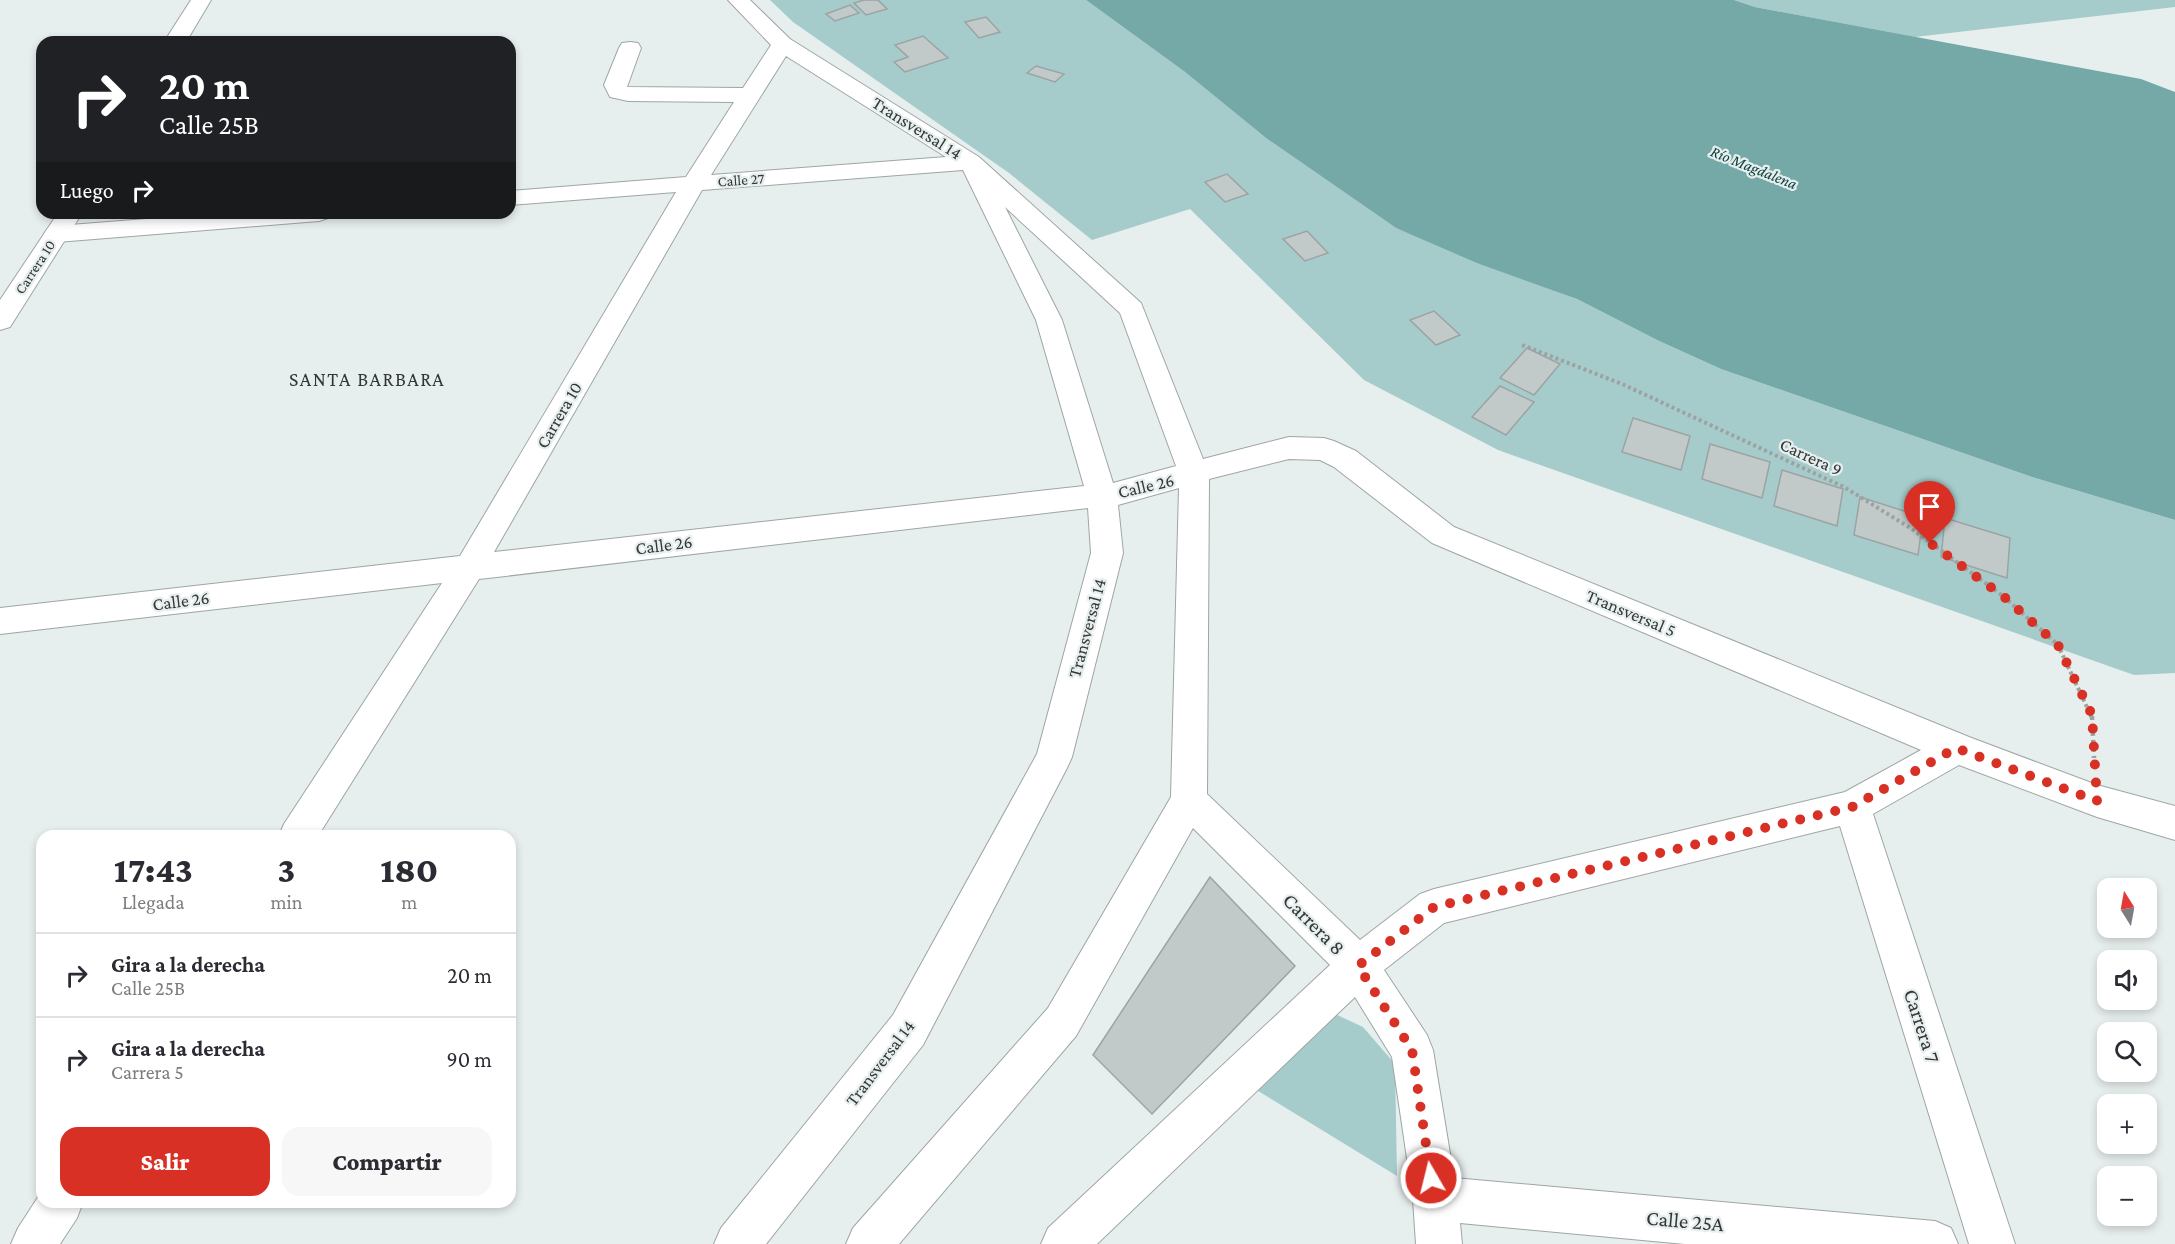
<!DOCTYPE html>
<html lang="es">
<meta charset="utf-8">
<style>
body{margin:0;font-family:"Crimson Pro",serif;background:#f7f7f7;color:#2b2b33;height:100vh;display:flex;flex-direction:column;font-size:22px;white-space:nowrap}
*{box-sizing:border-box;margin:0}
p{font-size:20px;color:#7c7c81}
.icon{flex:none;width:33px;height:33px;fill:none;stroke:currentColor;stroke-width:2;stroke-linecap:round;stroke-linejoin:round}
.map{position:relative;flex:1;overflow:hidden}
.sheet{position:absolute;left:36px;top:830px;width:480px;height:378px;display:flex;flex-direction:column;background:#fff;border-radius:18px;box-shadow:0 3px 9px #0003}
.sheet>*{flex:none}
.hud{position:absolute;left:36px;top:36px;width:480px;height:183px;border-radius:18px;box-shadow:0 3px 9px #0003;background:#202124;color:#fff;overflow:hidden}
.needle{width:39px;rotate:349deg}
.controls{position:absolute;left:2097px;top:878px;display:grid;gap:12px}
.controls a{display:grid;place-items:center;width:60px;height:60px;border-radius:12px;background:#fff;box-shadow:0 3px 9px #0003;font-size:30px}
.pin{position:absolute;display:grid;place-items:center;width:51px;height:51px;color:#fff;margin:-62px -26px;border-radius:50% 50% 50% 0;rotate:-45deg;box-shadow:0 0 6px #0007}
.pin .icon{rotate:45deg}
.me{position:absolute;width:66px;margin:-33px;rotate:352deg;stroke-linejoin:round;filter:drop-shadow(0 0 4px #0008)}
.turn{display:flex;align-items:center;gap:21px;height:126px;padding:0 24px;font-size:27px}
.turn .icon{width:78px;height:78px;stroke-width:2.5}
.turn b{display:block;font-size:42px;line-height:51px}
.then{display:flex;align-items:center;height:57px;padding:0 24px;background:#0003;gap:12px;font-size:22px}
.eta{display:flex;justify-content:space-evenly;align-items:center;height:102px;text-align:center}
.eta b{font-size:36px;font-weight:800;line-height:42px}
.action{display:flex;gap:12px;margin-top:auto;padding:12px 24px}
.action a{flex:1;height:69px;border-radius:18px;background:#d93025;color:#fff;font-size:24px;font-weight:800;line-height:69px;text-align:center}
.action a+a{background:#f7f7f7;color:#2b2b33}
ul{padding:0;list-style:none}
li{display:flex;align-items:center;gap:18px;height:84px;padding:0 24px;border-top:2px solid #e1e1e2}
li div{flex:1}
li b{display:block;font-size:22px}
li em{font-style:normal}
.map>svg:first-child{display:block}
.green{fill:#a5cccb}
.water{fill:#74a9a8}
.building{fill:#c2cac9;stroke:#9ca3a3;stroke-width:1.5}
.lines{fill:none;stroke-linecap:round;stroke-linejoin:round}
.minor-casing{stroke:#9ea5a5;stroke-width:2}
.tertiary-casing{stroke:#9ea5a5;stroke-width:2}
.path-far1{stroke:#9ca2a1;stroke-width:4;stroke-dasharray:3 3;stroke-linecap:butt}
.path{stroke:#9ca2a1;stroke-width:4.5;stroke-dasharray:4 4;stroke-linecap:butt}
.minor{fill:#fff;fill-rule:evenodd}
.tertiary{fill:#fff;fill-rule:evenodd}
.route{stroke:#d93025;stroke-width:10;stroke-dasharray:0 18}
.labels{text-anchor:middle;stroke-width:4.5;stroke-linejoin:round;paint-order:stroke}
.far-street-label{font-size:15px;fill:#343737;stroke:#e7efee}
.far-water-label{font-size:16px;font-style:italic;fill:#0e4040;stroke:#e7efee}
.street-label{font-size:18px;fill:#343737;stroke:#e7efee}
.neighbourhood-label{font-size:20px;letter-spacing:1.5px;fill:#343737;stroke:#e7efee}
.near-street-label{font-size:21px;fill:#343737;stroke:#e7efee}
</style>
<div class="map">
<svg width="2175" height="1244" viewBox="0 0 2175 1244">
<rect width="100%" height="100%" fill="#e7efee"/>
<path class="green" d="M 770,0 L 1086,0 L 1185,72 L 1266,138 L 1396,228 L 1577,299 L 1657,340 L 1721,369 L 2032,477 L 2175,520 L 2175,673 L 2134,675 L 1498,450 L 1364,380 L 1190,209 L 1092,240 L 1009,173 L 793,22 Z
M 1734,0 L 2175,0 L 2175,7 L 1915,37 L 1755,7 Z
M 1335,1014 L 1363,1027 L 1395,1064 L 1397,1176 L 1255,1089 Z"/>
<path class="water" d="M 1086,0 L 1734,0 L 1755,7 L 2141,79 L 2175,92 L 2175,520 L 2032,477 L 1721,369 L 1657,340 L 1577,299 L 1477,263 L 1396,228 L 1266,138 L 1185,72 Z"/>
<path class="building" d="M 864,0 L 878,0 L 887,9 L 866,15 L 854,3 Z
M 850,5 L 859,13 L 835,21 L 826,14 Z
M 986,17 L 1000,32 L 979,38 L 965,22 Z
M 923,36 L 948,58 L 905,72 L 894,62 L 908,57 L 895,45 Z
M 1036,66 L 1064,74 L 1055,82 L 1027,73 Z
M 1227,174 L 1248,194 L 1225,202 L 1205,182 Z
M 1307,231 L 1328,253 L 1305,261 L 1283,239 Z
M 1434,311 L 1460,335 L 1436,345 L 1410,320 Z
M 1527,348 L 1560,364 L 1534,395 L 1500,378 Z
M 1500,386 L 1534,402 L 1506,435 L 1472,417 Z
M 1633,418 L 1690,436 L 1681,470 L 1622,452 Z
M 1710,444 L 1770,462 L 1762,498 L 1702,479 Z
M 1782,470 L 1843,489 L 1837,526 L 1774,506 Z
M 1860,497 L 1923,517 L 1918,555 L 1854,535 Z
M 1945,518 L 2010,538 L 2007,578 L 1941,557 Z
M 1210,877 L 1295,966 L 1152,1114 L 1093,1055 Z"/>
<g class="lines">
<defs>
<path id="minor" d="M 728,0 L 750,0 L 790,39 L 979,157 L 1141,303 L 1203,459 L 1289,437 L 1324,438 L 1334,441 L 1356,451 L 1454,527 L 1969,737 L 2097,785 L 2175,806 L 2175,840 L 2097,817 L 1959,765 L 1873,814 L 2015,1244 L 1969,1244 L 1840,826 L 1444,923 L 1384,970 L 1427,1035 L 1433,1050 L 1454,1178 L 1935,1221 L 1951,1228 L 1958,1244 L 1685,1244 L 1460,1223 L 1462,1244 L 1416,1244 L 1413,1199 L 1392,1057 L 1355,997 L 1097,1244 L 1041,1244 L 1048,1228 L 1330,965 L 1193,828 L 1076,1036 L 899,1244 L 846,1244 L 853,1228 L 1048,1008 L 1171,797 L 1179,488 L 1118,505 L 1123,553 L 1072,757 L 1067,768 L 923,1045 L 766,1244 L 714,1244 L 721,1228 L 893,1015 L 1037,754 L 1091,553 L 1088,508 L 479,579 L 318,836 L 279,836 L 284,824 L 442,583 L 0,634 L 0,608 L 460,556 L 676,192 L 510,205 L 510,191 L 686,177 L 734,102 L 628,101 L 610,97 L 604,85 L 619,48 L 622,43 L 630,42 L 638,43 L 641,48 L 627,87 L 743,88 L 771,45 ZM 786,56 L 946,157 L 711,175 ZM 963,170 L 1036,320 L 1084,486 L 494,552 L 702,190 ZM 1005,207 L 1120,313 L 1176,466 L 1113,483 L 1062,320 ZM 1289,459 L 1320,460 L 1334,467 L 1432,543 L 1921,750 L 1845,792 L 1434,889 L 1420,894 L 1360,940 L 1207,794 L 1209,479 Z
M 223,213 L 331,213 L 328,218 L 319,221 L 57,242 L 48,240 L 44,234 L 48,228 L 57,226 Z
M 42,1191 L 42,1202 L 83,1202 L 77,1218 L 60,1244 L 11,1244 L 18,1228 Z"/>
<path id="tertiary" d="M 191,0 L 211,0 L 186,42 L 164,42 Z
M 58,213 L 82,213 L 10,327 L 0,330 L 0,300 Z"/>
</defs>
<use href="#minor" class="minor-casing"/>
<use href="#tertiary" class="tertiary-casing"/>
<path class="path-far1" d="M 1522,345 L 1622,384 L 1844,487 L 1912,529 L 2003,596 L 2058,645 L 2092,718"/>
<path class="path" d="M 2092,716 L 2094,758"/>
<use href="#minor" class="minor"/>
<use href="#tertiary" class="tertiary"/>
</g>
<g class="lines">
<path class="route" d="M 1431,1178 L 1412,1050 L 1358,966 L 1434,907 L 1852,807 L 1956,748 L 2097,801 L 2092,715 L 2058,645 L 2003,596 L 1930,543"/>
</g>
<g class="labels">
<g class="far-street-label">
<text transform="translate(741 180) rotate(-4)" y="5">Calle 27</text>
<text transform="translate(35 267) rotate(-57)" y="5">Carrera 10</text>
</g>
<g class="far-water-label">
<text transform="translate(1754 167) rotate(22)" y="6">Río Magdalena</text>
</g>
<g class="street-label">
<text transform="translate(917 128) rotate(32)" y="6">Transversal 14</text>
<text transform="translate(559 415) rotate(-60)" y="6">Carrera 10</text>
<text transform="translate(1811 457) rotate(25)" y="6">Carrera 9</text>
<text transform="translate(1146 486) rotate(-13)" y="6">Calle 26</text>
<text transform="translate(664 545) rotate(-7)" y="6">Calle 26</text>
<text transform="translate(181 601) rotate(-7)" y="6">Calle 26</text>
<text transform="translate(1631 613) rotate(23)" y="6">Transversal 5</text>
<text transform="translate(1087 628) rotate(-75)" y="6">Transversal 14</text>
<text transform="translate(880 1063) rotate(-53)" y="6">Transversal 14</text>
</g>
<g class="neighbourhood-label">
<text x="367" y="386">SANTA BARBARA</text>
</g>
<g class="near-street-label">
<text transform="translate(1314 924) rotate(45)" y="7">Carrera 8</text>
<text transform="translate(1922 1026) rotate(72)" y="7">Carrera 7</text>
<text transform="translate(1685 1221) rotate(5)" y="7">Calle 25A</text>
</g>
</g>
</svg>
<div class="controls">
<a><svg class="needle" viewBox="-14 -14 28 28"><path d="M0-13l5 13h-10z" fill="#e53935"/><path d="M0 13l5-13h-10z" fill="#7c7c81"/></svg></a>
<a><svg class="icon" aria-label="sound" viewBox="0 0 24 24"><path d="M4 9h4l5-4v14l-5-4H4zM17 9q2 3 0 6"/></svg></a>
<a><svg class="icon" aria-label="search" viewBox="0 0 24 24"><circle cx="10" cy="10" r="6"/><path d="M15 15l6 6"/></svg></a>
<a>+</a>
<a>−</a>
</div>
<div class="pin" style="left:1930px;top:543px;background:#d93025"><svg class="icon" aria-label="arrive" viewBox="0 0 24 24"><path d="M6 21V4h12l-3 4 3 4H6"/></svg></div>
<svg class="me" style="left:1431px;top:1178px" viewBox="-20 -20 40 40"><circle r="17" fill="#d93025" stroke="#fff" stroke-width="3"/><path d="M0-11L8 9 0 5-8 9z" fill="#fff"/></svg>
<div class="hud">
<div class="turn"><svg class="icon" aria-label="right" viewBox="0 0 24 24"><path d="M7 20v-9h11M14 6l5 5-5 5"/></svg><div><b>20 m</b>Calle 25B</div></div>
<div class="then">Luego<svg class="icon" aria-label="right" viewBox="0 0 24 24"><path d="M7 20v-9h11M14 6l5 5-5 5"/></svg></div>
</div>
<section class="sheet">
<div class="eta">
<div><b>17:43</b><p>Llegada</p></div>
<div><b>3</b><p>min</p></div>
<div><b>180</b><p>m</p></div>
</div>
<ul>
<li><svg class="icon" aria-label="right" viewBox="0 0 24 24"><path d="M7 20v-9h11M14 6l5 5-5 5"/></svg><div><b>Gira a la derecha</b><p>Calle 25B</p></div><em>20 m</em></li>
<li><svg class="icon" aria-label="right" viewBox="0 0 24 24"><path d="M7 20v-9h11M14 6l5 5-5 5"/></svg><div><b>Gira a la derecha</b><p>Carrera 5</p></div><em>90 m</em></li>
</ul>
<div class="action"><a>Salir</a><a>Compartir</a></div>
</section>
</div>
